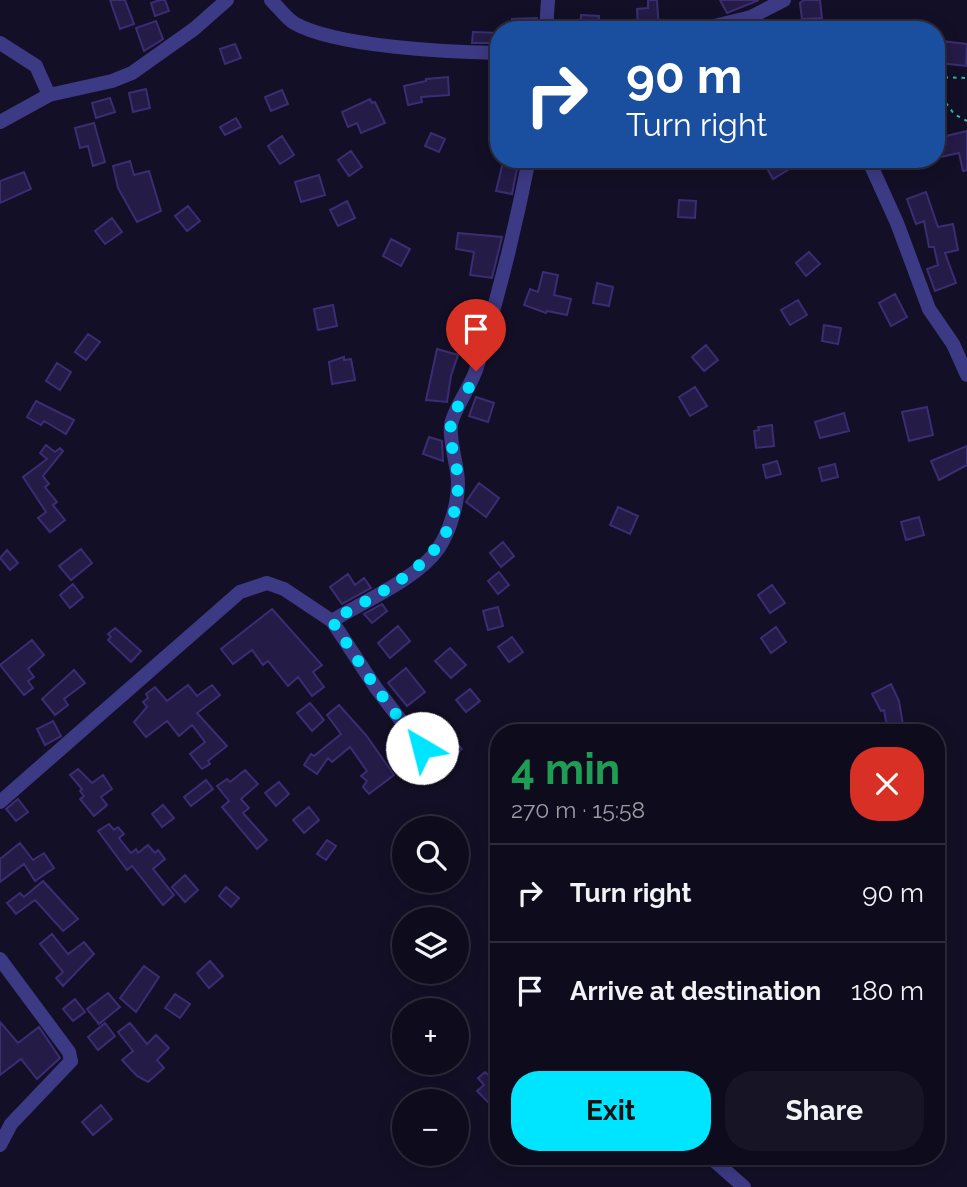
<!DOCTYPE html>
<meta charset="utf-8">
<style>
body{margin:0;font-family:Raleway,sans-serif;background:#171425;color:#f1f3f6;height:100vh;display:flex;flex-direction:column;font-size:26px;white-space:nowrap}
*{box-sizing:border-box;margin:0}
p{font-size:23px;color:#9b9ba3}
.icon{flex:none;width:38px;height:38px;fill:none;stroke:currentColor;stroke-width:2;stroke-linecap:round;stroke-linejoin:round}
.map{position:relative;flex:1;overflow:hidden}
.side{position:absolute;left:490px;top:724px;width:455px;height:441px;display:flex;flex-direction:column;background:#0e0b1c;border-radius:28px;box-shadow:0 4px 18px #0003,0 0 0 2px #2e2b3b}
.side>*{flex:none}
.banner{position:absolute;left:490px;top:21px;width:455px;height:147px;border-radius:28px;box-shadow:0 4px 18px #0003,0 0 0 2px #2e2b3b;background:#1a4fa0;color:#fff;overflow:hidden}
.controls{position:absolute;left:392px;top:816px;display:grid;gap:14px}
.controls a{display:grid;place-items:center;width:77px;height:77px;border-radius:50%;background:#0e0b1c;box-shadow:0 4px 18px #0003,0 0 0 2px #2e2b3b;font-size:35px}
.pin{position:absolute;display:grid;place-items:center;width:60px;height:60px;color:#fff;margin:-72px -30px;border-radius:50% 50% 50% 0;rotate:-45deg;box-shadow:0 0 7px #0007}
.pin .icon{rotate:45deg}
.me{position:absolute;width:77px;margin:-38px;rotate:323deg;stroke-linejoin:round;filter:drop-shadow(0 0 5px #0008)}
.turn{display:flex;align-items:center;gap:24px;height:147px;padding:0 21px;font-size:32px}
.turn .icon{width:91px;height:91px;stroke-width:2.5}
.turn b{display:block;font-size:49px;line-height:60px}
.round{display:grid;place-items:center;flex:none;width:74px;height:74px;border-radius:28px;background:#171425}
.overview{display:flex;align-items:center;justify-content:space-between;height:119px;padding:0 21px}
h1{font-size:42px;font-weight:700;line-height:52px;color:#1e9e55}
.action{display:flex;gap:14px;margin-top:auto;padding:14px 21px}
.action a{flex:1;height:80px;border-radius:28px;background:#00e5ff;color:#111;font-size:28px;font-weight:700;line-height:80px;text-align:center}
.action a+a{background:#171425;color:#f1f3f6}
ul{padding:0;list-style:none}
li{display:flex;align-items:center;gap:21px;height:98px;padding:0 21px;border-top:2px solid #2e2b3b}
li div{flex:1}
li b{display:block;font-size:26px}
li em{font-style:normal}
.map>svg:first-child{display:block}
.building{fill:#241b47;stroke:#3b2d73;stroke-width:2}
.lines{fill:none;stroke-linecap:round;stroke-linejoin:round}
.path{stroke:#2fb8b0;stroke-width:2;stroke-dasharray:3.5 5;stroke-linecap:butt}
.minor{stroke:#3d3a85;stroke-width:14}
.route{stroke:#00e5ff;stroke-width:12;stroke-dasharray:0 21.6}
</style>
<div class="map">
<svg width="967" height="1187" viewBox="0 0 967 1187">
<rect width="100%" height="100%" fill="#130f26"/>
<path class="building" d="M 110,0 L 125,0 L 134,24 L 120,29 Z
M 160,0 L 165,0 L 169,11 L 155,16 L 151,3 Z
M 648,0 L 657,0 L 659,30 L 638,30 L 637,9 L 648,8 Z
M 720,0 L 759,0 L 727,13 Z
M 804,0 L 820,0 L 822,18 L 802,19 L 800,3 Z
M 581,15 L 599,16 L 598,30 L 580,30 Z
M 537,18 L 536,30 L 512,30 L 512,19 Z
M 156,21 L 163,39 L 144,51 L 136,28 Z
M 473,32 L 499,33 L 499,43 L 472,43 Z
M 942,41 L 967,44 L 966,66 L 940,63 Z
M 235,44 L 241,58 L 225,64 L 220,49 Z
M 448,77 L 449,95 L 421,97 L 422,102 L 408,105 L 404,86 L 426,81 L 426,79 Z
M 146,89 L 150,108 L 133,112 L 129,93 Z
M 282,90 L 288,104 L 271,111 L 265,97 Z
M 110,98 L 115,112 L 96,118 L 92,103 Z
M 370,99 L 372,103 L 375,102 L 385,123 L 361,133 L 357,123 L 348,127 L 342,112 Z
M 236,118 L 241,127 L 225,135 L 220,127 Z
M 94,123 L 105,162 L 93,166 L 88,146 L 80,148 L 75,128 Z
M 945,130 L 946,136 L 967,131 L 967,170 L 963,171 L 959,153 L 936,158 L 936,132 Z
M 431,133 L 445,139 L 439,152 L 425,146 Z
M 282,136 L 294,155 L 280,164 L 268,146 Z
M 351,151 L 362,167 L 349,176 L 338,160 Z
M 762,159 L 782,159 L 788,170 L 773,179 Z
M 130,161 L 134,175 L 149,171 L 161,211 L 137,222 L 118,188 L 113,166 Z
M 503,162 L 518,164 L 512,194 L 496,191 Z
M 24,172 L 31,189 L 0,203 L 0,181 Z
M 319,175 L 325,195 L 301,202 L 295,182 Z
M 926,192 L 938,227 L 953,224 L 958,250 L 945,253 L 956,283 L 935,291 L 927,269 L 938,265 L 934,247 L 929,247 L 924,221 L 916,224 L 907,199 Z
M 679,200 L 696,201 L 695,218 L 678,217 Z
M 347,201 L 355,218 L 338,226 L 330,210 Z
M 188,206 L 200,221 L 187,231 L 175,216 Z
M 112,218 L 122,232 L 105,244 L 95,231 Z
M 458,233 L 502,237 L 492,278 L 470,275 L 474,252 L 456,249 Z
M 391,239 L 410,249 L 401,266 L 383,256 Z
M 809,252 L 820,264 L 806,276 L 796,263 Z
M 543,272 L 558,275 L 554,295 L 571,299 L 567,315 L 547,311 L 546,313 L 524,305 L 530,289 L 538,292 Z
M 597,283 L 613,287 L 609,306 L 593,303 Z
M 895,294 L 907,317 L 891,326 L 879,303 Z
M 798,300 L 807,315 L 790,325 L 781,310 Z
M 333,305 L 337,326 L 318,330 L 314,309 Z
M 824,325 L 841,328 L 838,344 L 822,341 Z
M 88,334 L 100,342 L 86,360 L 75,352 Z
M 706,345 L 718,360 L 704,371 L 692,357 Z
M 437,349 L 458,355 L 451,376 L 447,402 L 426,400 Z
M 344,357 L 344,360 L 351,359 L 355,380 L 332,384 L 329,362 Z
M 57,363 L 71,372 L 60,390 L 46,381 Z
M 695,387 L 707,406 L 690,416 L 679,397 Z
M 476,397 L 494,403 L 488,422 L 469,416 Z
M 36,401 L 74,420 L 66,434 L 44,421 L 41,425 L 27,417 Z
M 927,407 L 933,435 L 909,441 L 902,412 Z
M 844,413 L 849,431 L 820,438 L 815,422 Z
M 772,425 L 774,446 L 756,448 L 754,431 L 759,430 L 758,427 Z
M 429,437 L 442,441 L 443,461 L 423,454 Z
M 46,445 L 55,452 L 60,448 L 63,451 L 43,476 L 49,484 L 45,487 L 57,502 L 53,505 L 65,520 L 50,532 L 38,518 L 46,512 L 23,477 L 47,459 L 40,453 Z
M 967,446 L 967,465 L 939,480 L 931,461 Z
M 777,461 L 781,474 L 766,478 L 763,465 Z
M 835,464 L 838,477 L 822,481 L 819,468 Z
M 479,483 L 499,498 L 486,517 L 466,502 Z
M 618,507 L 638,516 L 630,534 L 610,525 Z
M 919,517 L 924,535 L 906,540 L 901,522 Z
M 503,542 L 514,556 L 501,567 L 490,553 Z
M 81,549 L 92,563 L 71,580 L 59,566 Z
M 7,550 L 18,563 L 10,570 L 0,558 Z
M 499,572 L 509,585 L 498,594 L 488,581 Z
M 348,574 L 355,585 L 364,578 L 371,588 L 342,604 L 330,587 Z
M 73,584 L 83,597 L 70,608 L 60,595 Z
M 772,585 L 785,603 L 770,613 L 758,595 Z
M 382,604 L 387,611 L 372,623 L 364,614 Z
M 498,607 L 503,626 L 488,630 L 483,611 Z
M 272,609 L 322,665 L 313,672 L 324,687 L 312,696 L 298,677 L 288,686 L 268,661 L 263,665 L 252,650 L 233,664 L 221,649 Z
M 398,626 L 410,641 L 390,658 L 378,643 Z
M 776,627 L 786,642 L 771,653 L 761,638 Z
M 115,628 L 141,651 L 131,662 L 108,640 L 111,637 L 108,634 Z
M 512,637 L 523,652 L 509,662 L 498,647 Z
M 32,640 L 44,655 L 28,669 L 34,677 L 28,681 L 33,688 L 24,695 L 0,665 Z
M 450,648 L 466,665 L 451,678 L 435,661 Z
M 406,668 L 425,692 L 407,706 L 388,683 Z
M 74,670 L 85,683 L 64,699 L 68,705 L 55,715 L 42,699 Z
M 891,684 L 899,701 L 904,731 L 888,733 L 884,710 L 881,711 L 872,694 Z
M 188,685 L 197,696 L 212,685 L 220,695 L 197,713 L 227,746 L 208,761 L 210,764 L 202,769 L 190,754 L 205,742 L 192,725 L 179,736 L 167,721 L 146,737 L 134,722 L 147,707 L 143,702 L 148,698 L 146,694 L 155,687 L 167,701 Z
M 470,689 L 480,701 L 466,712 L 456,700 Z
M 310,703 L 324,720 L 312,731 L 297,713 Z
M 339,705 L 366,735 L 394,775 L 369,794 L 363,787 L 367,781 L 361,776 L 367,771 L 350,747 L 332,762 L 328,758 L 317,774 L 304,765 L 311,754 L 314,756 L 341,734 L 327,715 Z
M 430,714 L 462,749 L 447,764 L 417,726 Z
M 53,721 L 61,736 L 45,745 L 37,729 Z
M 78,769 L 92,783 L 103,775 L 112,789 L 101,797 L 107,805 L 94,816 L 80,799 L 84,796 L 80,791 L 82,789 L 70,775 Z
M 245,770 L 258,784 L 241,799 L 249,808 L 243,813 L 267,840 L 257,849 L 222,807 L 229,801 L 217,786 L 227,779 L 230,782 Z
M 206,780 L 213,789 L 191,806 L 184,797 Z
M 279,782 L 289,794 L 276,806 L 265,793 Z
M 18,799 L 28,812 L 16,821 L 6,809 Z
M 163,805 L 174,818 L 162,827 L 152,814 Z
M 309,807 L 319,820 L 304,833 L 293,820 Z
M 109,824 L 114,830 L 118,827 L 124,834 L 119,838 L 131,853 L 136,849 L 138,853 L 148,845 L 155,853 L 158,850 L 165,859 L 153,869 L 174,895 L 163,905 L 132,866 L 127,870 L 98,831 Z
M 327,840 L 336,846 L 326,860 L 317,854 Z
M 20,843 L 33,860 L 44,853 L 54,868 L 35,881 L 24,864 L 0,882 L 0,859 Z
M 185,875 L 198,890 L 185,902 L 172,887 Z
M 43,881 L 78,919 L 63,931 L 35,900 L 16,914 L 7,903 L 20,893 L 24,897 Z
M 226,887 L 239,898 L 231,907 L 219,896 Z
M 52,934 L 68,954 L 84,942 L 94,954 L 63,986 L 56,978 L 63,972 L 40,944 Z
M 210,961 L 223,976 L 209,988 L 197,973 Z
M 144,966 L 159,977 L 136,1012 L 120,998 Z
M 108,993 L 120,1007 L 99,1024 L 87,1009 Z
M 175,994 L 190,1004 L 180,1018 L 165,1008 Z
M 75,999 L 85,1012 L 73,1021 L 63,1009 Z
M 0,1022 L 18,1043 L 39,1027 L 60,1058 L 37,1079 L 21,1059 L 0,1075 Z
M 105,1023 L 115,1036 L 98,1050 L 88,1037 Z
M 130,1023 L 147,1044 L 156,1035 L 169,1048 L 157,1060 L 164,1068 L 148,1082 L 137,1076 L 122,1060 L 133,1051 L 118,1032 Z
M 485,1072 L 499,1085 L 496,1097 L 490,1104 L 477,1091 L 484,1085 L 478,1078 Z
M 101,1105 L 112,1119 L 93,1135 L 82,1122 Z"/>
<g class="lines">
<path class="path" d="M 936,77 L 967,78
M 936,89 L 954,114 L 967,121"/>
<path class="minor" d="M 271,0 C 278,7 286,18 294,23 C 336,47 448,52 499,53
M 546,30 L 548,0
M 698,30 L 751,17 L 784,0
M 0,43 L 36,66 L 49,95
M 0,122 L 49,95 L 112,81 L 132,73 L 194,29 L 227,0
M 868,159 L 897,223 L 929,309 L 953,344 L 967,375
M 332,621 C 364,601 417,579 438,549 C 450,531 458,504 458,483 C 458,464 449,445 451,425 C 453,410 472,385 477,367 C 498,298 515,230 529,159
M 0,802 L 240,592 L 267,583 L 284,589 L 332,621 L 376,688 L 422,748
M 0,959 L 69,1052 L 71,1061 L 11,1124 L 0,1145
M 710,1157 L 744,1187"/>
</g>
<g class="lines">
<path class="route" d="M 422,748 L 376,688 L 332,621 C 388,586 458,561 458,482 C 458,463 448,444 451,424 C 454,407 471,389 476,371"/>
</g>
</svg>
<div class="controls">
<a><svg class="icon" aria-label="search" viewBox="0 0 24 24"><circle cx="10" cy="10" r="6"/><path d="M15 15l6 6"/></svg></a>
<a><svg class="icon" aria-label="layers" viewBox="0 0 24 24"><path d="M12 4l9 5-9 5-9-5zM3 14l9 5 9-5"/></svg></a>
<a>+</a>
<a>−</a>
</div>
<div class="pin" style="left:476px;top:371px;background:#d93025"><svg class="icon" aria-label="arrive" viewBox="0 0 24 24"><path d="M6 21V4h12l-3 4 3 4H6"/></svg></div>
<svg class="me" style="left:422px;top:748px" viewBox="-20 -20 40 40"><circle r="19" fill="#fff"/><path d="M0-13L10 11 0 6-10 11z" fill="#00e5ff"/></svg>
<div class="banner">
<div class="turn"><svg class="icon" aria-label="right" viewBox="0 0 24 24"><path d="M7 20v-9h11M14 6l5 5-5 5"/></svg><div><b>90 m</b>Turn right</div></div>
</div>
<section class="side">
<div class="overview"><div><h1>4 min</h1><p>270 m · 15:58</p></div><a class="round" style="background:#d93025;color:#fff"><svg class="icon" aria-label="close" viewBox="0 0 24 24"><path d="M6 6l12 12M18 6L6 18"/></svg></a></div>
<ul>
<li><svg class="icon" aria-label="right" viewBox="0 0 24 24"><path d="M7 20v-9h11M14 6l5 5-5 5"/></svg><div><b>Turn right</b></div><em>90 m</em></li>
<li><svg class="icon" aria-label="arrive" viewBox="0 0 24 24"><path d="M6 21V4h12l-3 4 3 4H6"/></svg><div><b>Arrive at destination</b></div><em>180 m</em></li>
</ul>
<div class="action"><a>Exit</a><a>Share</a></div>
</section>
</div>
